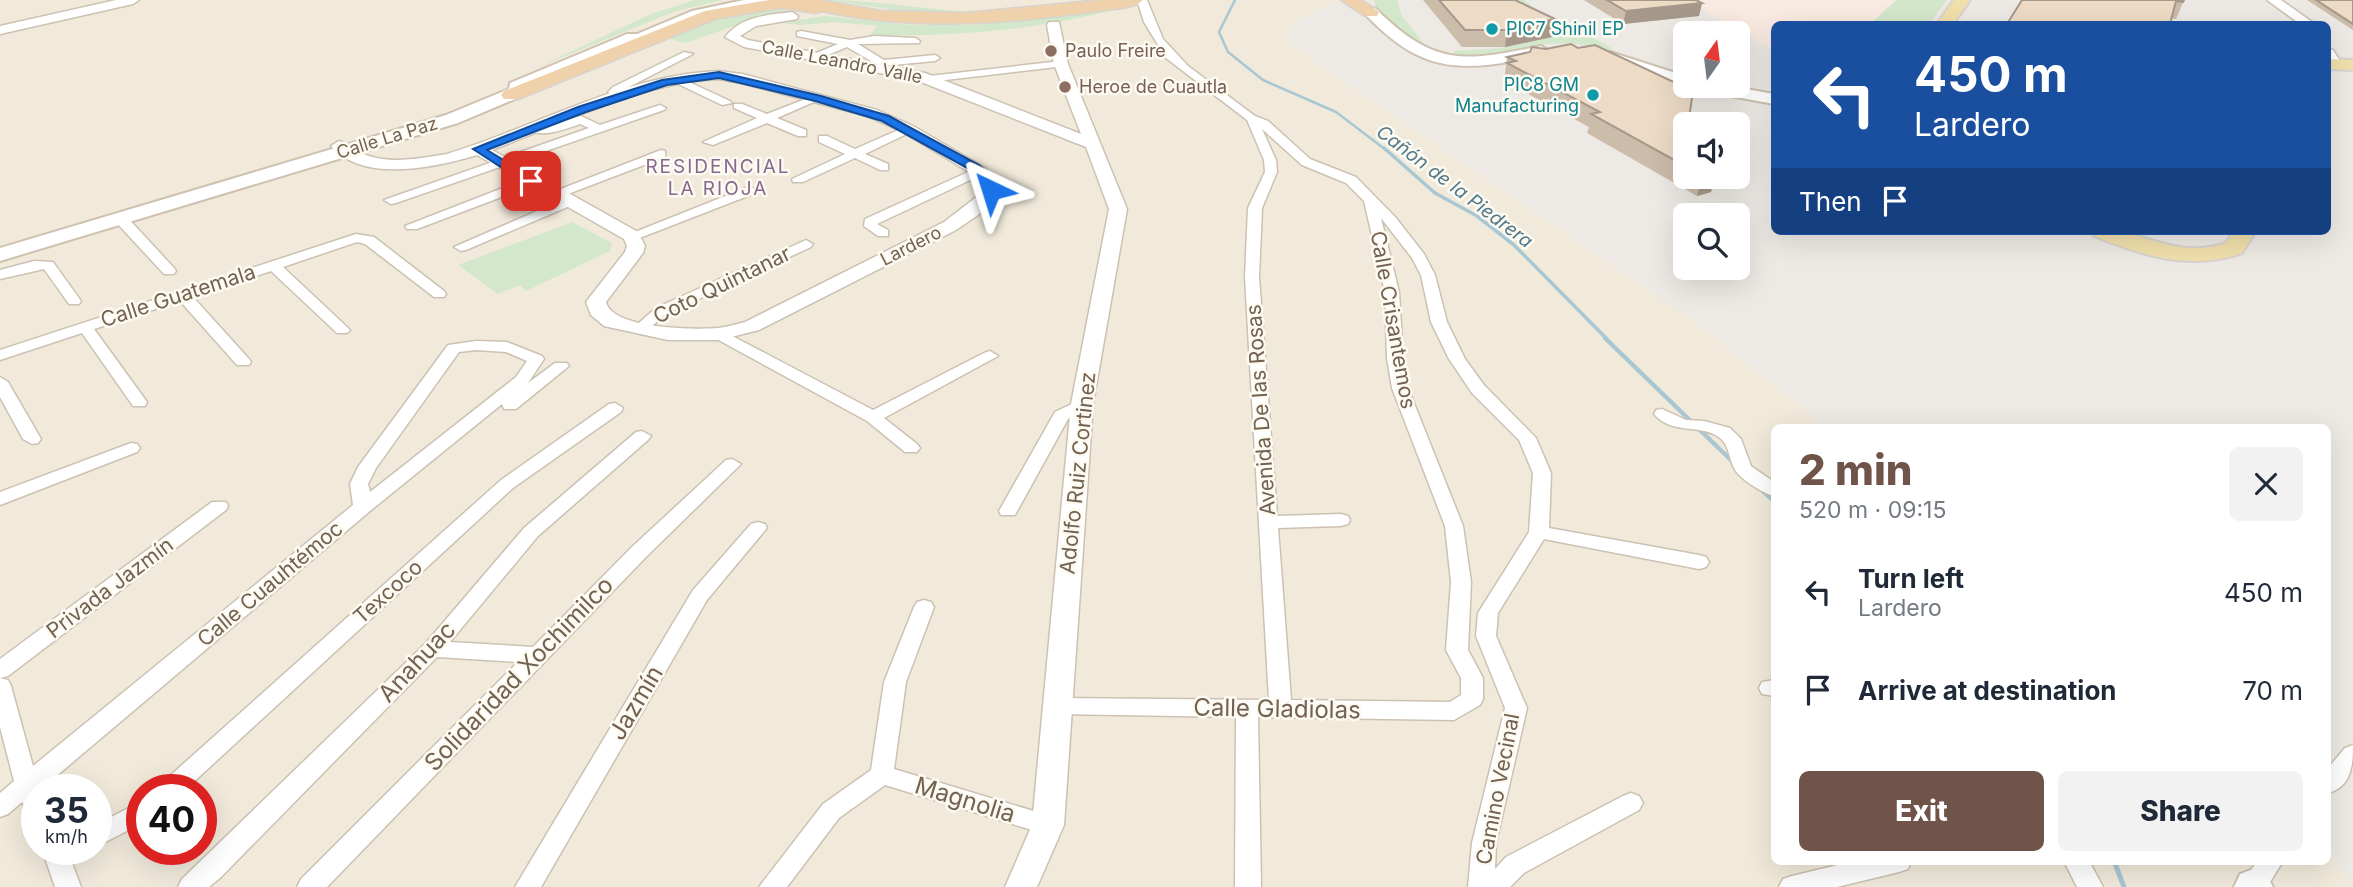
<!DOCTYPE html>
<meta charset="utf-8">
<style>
body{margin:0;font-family:Inter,sans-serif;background:#f2f2f3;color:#1f2937;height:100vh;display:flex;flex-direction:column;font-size:26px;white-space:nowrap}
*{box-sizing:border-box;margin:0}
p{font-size:23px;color:#747a83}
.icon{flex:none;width:38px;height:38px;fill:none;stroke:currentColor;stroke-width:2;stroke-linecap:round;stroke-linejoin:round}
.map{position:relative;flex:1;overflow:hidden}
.details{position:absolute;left:1771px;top:424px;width:560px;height:441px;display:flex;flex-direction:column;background:#fff;border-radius:10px;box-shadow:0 7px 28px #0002}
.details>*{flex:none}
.guide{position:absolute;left:1771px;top:21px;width:560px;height:214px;border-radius:10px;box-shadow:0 7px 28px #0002;background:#1a4fa0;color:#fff;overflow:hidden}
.needle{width:46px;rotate:14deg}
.buttons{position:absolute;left:1673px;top:21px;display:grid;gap:14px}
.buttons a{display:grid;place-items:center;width:77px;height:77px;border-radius:10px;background:#fff;box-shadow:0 7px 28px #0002;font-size:35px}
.speed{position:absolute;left:21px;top:774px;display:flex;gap:14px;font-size:35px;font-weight:700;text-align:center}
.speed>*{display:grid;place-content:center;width:91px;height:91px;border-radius:50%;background:#fff;box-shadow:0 7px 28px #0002;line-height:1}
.speed small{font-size:18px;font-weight:400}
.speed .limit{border:10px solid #d22;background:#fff;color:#111}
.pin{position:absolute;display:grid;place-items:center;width:60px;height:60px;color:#fff;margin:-30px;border-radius:14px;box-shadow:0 4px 10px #0006}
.me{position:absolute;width:77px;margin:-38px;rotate:319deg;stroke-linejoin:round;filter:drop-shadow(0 0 5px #0008)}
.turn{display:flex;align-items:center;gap:24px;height:147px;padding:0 28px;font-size:32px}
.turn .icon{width:91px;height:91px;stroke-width:2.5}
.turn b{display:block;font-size:49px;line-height:60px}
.then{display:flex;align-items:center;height:66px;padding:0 28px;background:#0003;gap:14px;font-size:26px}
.round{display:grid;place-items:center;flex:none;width:74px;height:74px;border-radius:10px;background:#f2f2f3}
.overview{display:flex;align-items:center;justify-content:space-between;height:119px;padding:0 28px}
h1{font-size:42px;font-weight:800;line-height:52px;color:#715449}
.action{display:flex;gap:14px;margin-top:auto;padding:14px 28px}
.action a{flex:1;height:80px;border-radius:10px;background:#715449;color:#fff;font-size:28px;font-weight:800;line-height:80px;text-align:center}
.action a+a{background:#f2f2f3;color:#1f2937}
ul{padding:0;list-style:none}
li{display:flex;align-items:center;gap:21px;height:98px;padding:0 28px}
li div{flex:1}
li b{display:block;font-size:26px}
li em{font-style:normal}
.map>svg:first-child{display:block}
.residential{fill:#f1eadb;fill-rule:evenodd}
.commercial{fill:#f9ebe1}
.industrial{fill:#ede9e4;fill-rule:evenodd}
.green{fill:#d3e7cb}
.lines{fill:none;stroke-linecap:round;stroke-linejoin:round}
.stream-far3{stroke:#a9c7d3;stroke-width:2.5}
.stream-far2{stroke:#a9c7d3;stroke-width:3.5}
.stream-far1{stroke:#a9c7d3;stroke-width:4.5}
.stream{stroke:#a9c7d3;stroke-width:5}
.minor-casing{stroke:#ccc1b2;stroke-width:3}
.tertiary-casing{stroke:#ccc1b2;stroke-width:3}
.secondary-casing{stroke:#cec1b0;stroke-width:4}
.primary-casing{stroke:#d8d3ce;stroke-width:4}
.trunk-casing{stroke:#d8d3ce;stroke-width:3}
.minor{fill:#fff;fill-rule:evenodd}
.tertiary{fill:#fff;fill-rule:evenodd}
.secondary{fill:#fff;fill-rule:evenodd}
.primary{fill:#f1e0ac;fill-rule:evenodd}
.trunk{fill:#efd2ab;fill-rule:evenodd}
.wall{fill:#ccbcaa}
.shaded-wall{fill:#a6998b}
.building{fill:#eddbc6;stroke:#a6998b;stroke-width:2}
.route{fill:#1a73e8;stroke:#114b97;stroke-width:2}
.culture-dot{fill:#0f9aa8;stroke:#fdfaf2;stroke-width:2.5}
.education-dot{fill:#8d6e63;stroke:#fdfaf2;stroke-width:2.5}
.labels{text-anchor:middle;stroke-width:5;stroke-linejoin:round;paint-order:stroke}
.far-culture-label{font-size:18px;fill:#0d838f;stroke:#fdfaf2;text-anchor:start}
.far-education-label{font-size:18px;fill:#785e54;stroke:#fdfaf2;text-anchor:start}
.far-street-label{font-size:18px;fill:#736251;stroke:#fdfaf2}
.far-neighbourhood-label{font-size:19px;letter-spacing:2px;fill:#87698e;stroke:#fdfaf2}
.far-water-label{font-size:19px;font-style:italic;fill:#51798a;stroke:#fdfaf2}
.street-label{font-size:21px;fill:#736251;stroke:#fdfaf2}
.near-street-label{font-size:24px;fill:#736251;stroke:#fdfaf2}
</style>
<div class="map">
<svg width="2353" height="887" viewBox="0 0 2353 887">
<rect width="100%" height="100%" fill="#fbf7ec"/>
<path class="residential" d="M 0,0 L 2353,0 L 2353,887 L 0,887 ZM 1774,24 L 2328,24 L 2328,231 L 1774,231 ZM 1685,33 L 1738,33 L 1738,86 L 1685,86 ZM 1685,124 L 1738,124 L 1738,177 L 1685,177 ZM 1685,215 L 1738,215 L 1738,268 L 1685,268 ZM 1774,427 L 2328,427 L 2328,861 L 1774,861 ZM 37,789 L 96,789 L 96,849 L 37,849 ZM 142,789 L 201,789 L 201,849 L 142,849 Z"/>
<path class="commercial" d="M 1687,0 L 1913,0 L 1894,24 L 1774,24 L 1774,51 Z"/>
<path class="industrial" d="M 1351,0 L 1687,0 L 1774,51 L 1774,231 L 2328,231 L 2328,24 L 1894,24 L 1913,0 L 2353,0 L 2353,885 L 2328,852 L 2328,427 L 1826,427 L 1696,323 L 1288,43 L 1289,32 L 1296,21 L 1330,4 ZM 1685,33 L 1738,33 L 1738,86 L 1685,86 ZM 1685,124 L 1738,124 L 1738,177 L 1685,177 ZM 1685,215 L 1738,215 L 1738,268 L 1685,268 Z"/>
<path class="green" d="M 695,0 L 723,0 L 676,11 L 538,67 L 651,14 Z
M 827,0 C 879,0 930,11 981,12 L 902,11 Z
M 1374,0 L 1397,0 L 1402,16 L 1432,54 C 1411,46 1378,23 1374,0 Z
M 1494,0 L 1524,0 L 1547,17 L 1606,44 L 1614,51 C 1592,46 1571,42 1548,44 C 1517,47 1488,59 1456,57 L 1454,51 L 1501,48 L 1551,37 Z
M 1896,0 L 1947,0 L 1929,24 L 1870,24 Z
M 1132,5 C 1048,29 958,37 870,35 L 877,26 L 836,22 L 801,25 L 780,23 L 824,16 L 912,25 L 969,25 L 1041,19 Z
M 773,9 L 795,12 L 753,19 L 686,43 L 665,38 L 713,18 Z
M 572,222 L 612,243 L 610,251 L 526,291 L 520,285 L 498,294 L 458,265 Z"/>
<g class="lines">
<path class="stream-far3" d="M 1235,0 L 1219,32 L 1228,52 L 1263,80 L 1336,112 L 1386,150"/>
<path class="stream-far2" d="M 1384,148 L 1435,193 L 1477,216 L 1514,245 L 1607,339"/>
<path class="stream-far1" d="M 1605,338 L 1733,462
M 1762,490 L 1774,501"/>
<path class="stream" d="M 2114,861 L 2124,887"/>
<defs>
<path id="minor" d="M 1137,0 L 1147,0 L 1163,39 L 1188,66 L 1255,116 L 1268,121 L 1310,159 L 1356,177 L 1396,218 L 1424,254 L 1435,275 L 1447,322 L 1465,359 L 1484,385 L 1536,438 L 1551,473 L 1549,528 L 1699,555 L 1706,557 L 1709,562 L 1706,567 L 1699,569 L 1544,539 L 1498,613 L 1496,636 L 1527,708 L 1496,843 L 1495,869 L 1506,857 L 1623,796 L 1631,793 L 1639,796 L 1643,803 L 1639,810 L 1524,873 L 1510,887 L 1468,887 L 1472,843 L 1505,708 L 1476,636 L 1478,613 L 1529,532 L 1533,473 L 1519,440 L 1472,393 L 1449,359 L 1431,322 L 1421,275 L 1412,258 L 1381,218 L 1399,292 L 1403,358 L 1408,388 L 1463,526 L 1471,582 L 1468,650 L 1483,678 L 1483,699 L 1480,705 L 1454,720 L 1258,717 L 1261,887 L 1235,887 L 1236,717 L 1057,714 L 1049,712 L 1046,706 L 1049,700 L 1057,698 L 1269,700 L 1245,277 L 1248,208 L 1265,172 L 1264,160 L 1247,120 L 1166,58 L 1144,22 ZM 1262,129 L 1302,165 L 1346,183 L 1364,201 L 1385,292 L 1387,358 L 1392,388 L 1445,526 L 1451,582 L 1446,650 L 1461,678 L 1461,695 L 1450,702 L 1291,700 L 1278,528 L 1341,526 L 1348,524 L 1350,520 L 1348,516 L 1341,514 L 1277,516 L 1259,277 L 1262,208 L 1277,172 L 1276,160 Z
M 801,31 L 850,40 L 875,36 L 915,38 L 920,41 L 919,43 L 858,44 L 884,60 L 935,55 L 940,58 L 935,61 L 871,67 L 866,64 L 871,61 L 847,47 L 816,60 L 812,59 L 812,55 L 838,44 L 797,36 L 797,32 Z
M 684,52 L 693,54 L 621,91 L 627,97 L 625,99 L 617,99 L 608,92 L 613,87 Z
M 1061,61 L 1066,64 L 1065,66 L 929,82 L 923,79 L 929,76 Z
M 678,77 L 730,101 L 732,103 L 722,105 L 674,82 L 672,80 Z
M 813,96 L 823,98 L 777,118 L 806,130 L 806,136 L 798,136 L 767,123 L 713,145 L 703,142 L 757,118 L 734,108 L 734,104 L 742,104 L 767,114 Z
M 660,105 L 666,108 L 664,110 L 396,203 L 391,204 L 384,200 L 589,128 L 580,124 C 565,129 542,139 528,129 L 530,126 L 549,125 L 581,116 L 600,125 Z
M 905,127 L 915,130 L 865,154 L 888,164 L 888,170 L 880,170 L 855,158 L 803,182 L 793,182 L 792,179 L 845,154 L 819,142 L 819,136 L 827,136 L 855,149 Z
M 661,150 L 665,151 L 665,157 L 560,197 L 555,198 L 548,194 Z
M 979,167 L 985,171 L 983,174 L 877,224 L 888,230 L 888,236 L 878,236 L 864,226 L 865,219 Z
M 531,177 L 537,181 L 536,184 L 417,229 L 407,229 L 405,226 Z
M 748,187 L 753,188 L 753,194 L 637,239 L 632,240 L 625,236 Z
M 567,198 L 572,199 L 572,205 L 466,250 L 461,251 L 454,247 Z
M 120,214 L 125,215 L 174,268 L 176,271 L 174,274 L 164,274 L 115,221 L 113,218 Z
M 356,234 L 374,237 L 444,291 L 446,294 L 444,297 L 434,297 L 365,244 L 357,242 L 283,267 L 347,327 L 350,330 L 347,333 L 337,333 L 271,271 L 193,297 L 249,359 L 251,362 L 249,365 L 237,365 L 180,301 L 94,329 L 147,402 L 145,406 L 133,406 L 82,333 L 0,360 L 0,350 Z
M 806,240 L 813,244 L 811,247 L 666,314 L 645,332 L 640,334 L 632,329 L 656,308 Z
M 34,261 L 53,262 L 81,301 L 79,304 L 69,304 L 44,269 L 0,279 L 0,270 Z
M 719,329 L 873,410 L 984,353 L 990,351 L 998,356 L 884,418 L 917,444 L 920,448 L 917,452 L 905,452 L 867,421 L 713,337 L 711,334 L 713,331 Z
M 476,341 L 507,342 L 542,356 L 544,359 L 528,383 L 555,363 L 567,363 L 569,366 L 516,409 L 504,409 L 502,404 L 370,511 L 41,789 L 37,789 L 37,819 L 29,816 L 22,802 L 8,814 L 0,817 L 0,793 L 14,781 L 0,727 L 0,659 L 212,502 L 226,502 L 228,506 L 226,510 L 8,676 L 0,678 L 8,680 L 11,686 L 33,766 L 353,505 L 350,484 L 358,467 L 448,345 ZM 476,350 L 506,352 L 527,361 L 516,377 L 370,492 L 368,484 L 376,468 L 459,352 Z
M 0,377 L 8,382 L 41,439 L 38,443 L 32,444 L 23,439 L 0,397 Z
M 1082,399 L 1090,404 L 1068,419 L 1015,515 L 1001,515 L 999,511 L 1055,412 Z
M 615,403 L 623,408 L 621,412 L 513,488 L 186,789 L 159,789 L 163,782 L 501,480 L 609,404 Z
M 1662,409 L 1686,420 L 1704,421 L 1730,428 L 1741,439 L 1751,466 L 1774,482 L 1774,496 C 1763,493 1739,479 1734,468 C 1729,459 1729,444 1720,438 C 1701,423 1673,436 1654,414 L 1656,410 Z
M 642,431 L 651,436 L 648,440 L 538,536 L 450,642 L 533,647 L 633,546 L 726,460 L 732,459 L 741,464 L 647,556 L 327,887 L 297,887 L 301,879 L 518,662 L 437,657 L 221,877 L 209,887 L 178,887 L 182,879 L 425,644 L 524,528 L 636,432 Z
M 131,443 L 137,444 L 140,448 L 137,452 L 0,505 L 0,492 Z
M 758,522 L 765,524 L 767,528 L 707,600 L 541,887 L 515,887 L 693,590 L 751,524 Z
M 924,600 L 931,602 L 934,607 L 906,682 L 894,769 L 1057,818 L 1060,825 L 1057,832 L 1048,835 L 885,785 L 839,818 L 787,887 L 759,887 L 823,804 L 871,770 L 884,682 L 914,607 L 917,602 Z
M 1774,680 L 1774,696 L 1762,694 L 1759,688 L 1762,682 Z
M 2353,745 C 2353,766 2351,787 2328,793 L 2328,768 L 2345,748 Z
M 142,801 L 142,823 L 96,847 L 96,825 Z
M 42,849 L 87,849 L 84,856 L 72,863 L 81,887 L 55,887 Z
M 1854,861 L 1911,861 L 1908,869 L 1899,872 L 1837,887 L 1779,887 L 1783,879 L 1792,876 Z
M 2064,861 L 2089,861 L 2103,887 L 2077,887 Z
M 2257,861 L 2283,861 L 2267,887 L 2240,887 Z"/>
<path id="tertiary" d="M 116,0 L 139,0 L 133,4 L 0,34 L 0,26 Z
M 2267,0 L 2281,0 L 2315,24 L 2300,24 Z
M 792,12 L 798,16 L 797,19 L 756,26 L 740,36 L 748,40 L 925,73 L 1081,134 L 1054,64 L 1047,25 L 1049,22 L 1059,22 L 1068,64 L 1127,209 L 1093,404 L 1064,825 L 1037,887 L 1005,887 L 1032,825 L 1071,404 L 1109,209 L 1086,147 L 916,80 L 744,47 L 725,37 C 742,16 768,15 792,12 Z
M 2328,49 L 2333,50 L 2342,64 L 2340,67 L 2330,67 L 2328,63 Z
M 718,71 L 742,74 L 877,110 L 913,126 L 985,168 L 996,180 L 998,189 L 993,200 L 978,215 L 956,230 L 759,330 L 719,340 L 668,340 L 604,326 L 591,315 L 586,302 L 625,252 L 627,246 L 624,239 L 477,155 C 436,167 364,184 331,146 L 339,141 C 350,144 358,153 369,156 C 394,164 421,158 447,154 C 536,127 623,75 718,71 ZM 718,79 L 741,83 L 867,116 L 903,132 L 974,175 L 979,182 L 979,195 L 944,222 L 745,322 C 736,324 727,327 718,328 C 695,330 612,329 606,302 L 643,253 L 645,246 L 638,232 L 492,150 C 565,123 639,83 718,79 Z"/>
<path id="secondary" d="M 744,0 L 773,0 L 766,4 L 701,18 L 624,50 L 614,51 L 542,82 L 541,88 L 458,123 L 0,261 L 0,248 L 446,115 L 509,89 L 510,83 L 627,34 L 637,34 L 692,11 Z
M 1371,8 L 1376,9 C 1435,67 1464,62 1541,46 L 1549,51 C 1541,59 1524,59 1513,61 C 1447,74 1412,63 1366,15 L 1364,12 Z
M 1610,52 L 1685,76 L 1686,86 L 1604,60 L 1602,57 Z
M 1695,86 L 1729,86 L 1774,94 L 1774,104 L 1703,91 Z
M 2253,869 L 2266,874 L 2273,887 L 2234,887 L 2240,874 Z"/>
<path id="primary" d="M 1954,0 L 1970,0 L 1953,24 L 1937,24 Z
M 2328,59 L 2353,60 L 2353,70 L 2328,69 Z
M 2091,231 C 2101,231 2114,229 2124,232 C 2159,242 2189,256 2226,243 L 2234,231 L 2256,231 L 2242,253 C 2190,271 2143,256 2094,236 Z"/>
<path id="trunk" d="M 769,0 L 819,0 L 881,11 L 966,13 L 1102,0 L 1143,0 C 1134,9 1110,9 1097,11 C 1007,24 912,31 822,11 L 816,13 L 780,8 L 715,19 L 518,99 L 504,99 L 501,95 L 504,91 L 705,11 Z
M 1341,0 L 1361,0 L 1379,12 L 1377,16 L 1365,16 Z"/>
</defs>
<use href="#minor" class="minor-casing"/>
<use href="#tertiary" class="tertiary-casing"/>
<use href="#secondary" class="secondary-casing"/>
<use href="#primary" class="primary-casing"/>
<use href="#trunk" class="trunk-casing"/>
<use href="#minor" class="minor"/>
<use href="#tertiary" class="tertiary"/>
<use href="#secondary" class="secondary"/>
<use href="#primary" class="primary"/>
<use href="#trunk" class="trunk"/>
</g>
<path class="wall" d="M 1423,0 L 1515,0 L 1552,37 L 1505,47 L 1462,47 Z
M 1584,0 L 1696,0 L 1702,3 L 1699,16 L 1623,24 Z
M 2022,0 L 2184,0 L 2176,19 Z
M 2307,0 L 2353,0 L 2353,30 Z
M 1507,57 L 1685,124 L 1685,177 L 1715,177 L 1711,192 L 1697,196 L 1587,133 L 1589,127 L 1504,81 Z"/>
<path class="shaded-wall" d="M 1702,3 L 1699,16 L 1623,24 L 1626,11 Z
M 1555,19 L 1552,37 L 1505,47 L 1507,30 Z
M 1702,177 L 1715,177 L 1711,192 L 1697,196 Z"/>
<path class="building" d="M 1439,0 L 1515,0 L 1555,19 L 1507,30 L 1465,30 Z
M 1607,0 L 1696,0 L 1702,3 L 1626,11 Z
M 2022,0 L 2184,0 L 2183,2 L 2176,1 L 2170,24 L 2007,24 Z
M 2316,0 L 2353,0 L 2353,24 Z
M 1571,44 L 1578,48 L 1595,45 L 1693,91 L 1689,118 L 1692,124 L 1685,124 L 1685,166 L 1591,114 L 1600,112 L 1507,63 L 1516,61 L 1507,57 L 1530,52 L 1532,47 L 1546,49 Z"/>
<path class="route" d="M 719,72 L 821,96 L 889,116 L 979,165 L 992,176 L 997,190 L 987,192 L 983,180 L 971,170 L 882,121 L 815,101 L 719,78 L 667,85 L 586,112 L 487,150 L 535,179 L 535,184 L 527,184 L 473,149 L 578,107 L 662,80 Z"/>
<g class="culture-dot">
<circle cx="1492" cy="29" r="7"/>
<circle cx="1593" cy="95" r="7"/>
</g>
<g class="education-dot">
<circle cx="1051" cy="51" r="7"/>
<circle cx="1065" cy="87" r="7"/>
</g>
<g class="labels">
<g class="far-culture-label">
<text x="1506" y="35">PIC7 Shinil EP</text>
<text x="1579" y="91" text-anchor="end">PIC8 GM<tspan x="1579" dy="21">Manufacturing</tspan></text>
</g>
<g class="far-education-label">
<text x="1065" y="57">Paulo Freire</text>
<text x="1079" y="93">Heroe de Cuautla</text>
</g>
<g class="far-street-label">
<text transform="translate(842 62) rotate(11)" y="6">Calle Leandro Valle</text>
<text transform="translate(387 138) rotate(-17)" y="6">Calle La Paz</text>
<text transform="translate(911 246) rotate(-27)" y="6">Lardero</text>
</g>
<g class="far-neighbourhood-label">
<text x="718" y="173">RESIDENCIAL<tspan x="718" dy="22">LA RIOJA</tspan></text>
</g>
<g class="far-water-label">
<text transform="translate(1455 186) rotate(37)" y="7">Cañón de la Piedrera</text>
</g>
<g class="street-label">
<text transform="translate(722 285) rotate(-26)" y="7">Coto Quintanar</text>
<text transform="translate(178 296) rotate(-18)" y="7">Calle Guatemala</text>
<text transform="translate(1393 320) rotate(80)" y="7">Calle Crisantemos</text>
<text transform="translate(1261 410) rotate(-94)" y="7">Avenida De las Rosas</text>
<text transform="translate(1078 473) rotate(-84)" y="7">Adolfo Ruiz Cortinez</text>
<text transform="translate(270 584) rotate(-40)" y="7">Calle Cuauhtémoc</text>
<text transform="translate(110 588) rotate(-37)" y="7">Privada Jazmín</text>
<text transform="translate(388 592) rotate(-42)" y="7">Texcoco</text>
<text transform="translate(1498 789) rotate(-79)" y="7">Camino Vecinal</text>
</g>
<g class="near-street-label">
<text transform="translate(417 662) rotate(-47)" y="8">Anahuac</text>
<text transform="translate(519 674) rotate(-46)" y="8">Solidaridad Xochimilco</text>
<text transform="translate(636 703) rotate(-59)" y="8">Jazmín</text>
<text transform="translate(1277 709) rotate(1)" y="8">Calle Gladiolas</text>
<text transform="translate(965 800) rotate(17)" y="8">Magnolia</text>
</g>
</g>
</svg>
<div class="buttons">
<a><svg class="needle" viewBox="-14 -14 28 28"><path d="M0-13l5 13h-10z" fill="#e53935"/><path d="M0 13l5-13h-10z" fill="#747a83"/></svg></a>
<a><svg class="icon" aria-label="sound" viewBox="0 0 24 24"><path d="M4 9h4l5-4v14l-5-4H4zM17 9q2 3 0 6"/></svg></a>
<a><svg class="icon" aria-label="search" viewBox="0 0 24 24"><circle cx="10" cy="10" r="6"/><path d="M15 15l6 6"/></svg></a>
</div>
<div class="speed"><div>35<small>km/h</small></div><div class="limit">40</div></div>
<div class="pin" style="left:531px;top:181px;background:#d93025"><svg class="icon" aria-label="arrive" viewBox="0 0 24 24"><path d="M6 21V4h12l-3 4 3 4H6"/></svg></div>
<svg class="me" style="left:991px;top:190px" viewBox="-20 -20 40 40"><path d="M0-17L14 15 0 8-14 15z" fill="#1a73e8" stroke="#fff" stroke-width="4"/></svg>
<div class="guide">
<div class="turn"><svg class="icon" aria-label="left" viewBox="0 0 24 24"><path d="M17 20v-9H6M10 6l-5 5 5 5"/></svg><div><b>450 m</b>Lardero</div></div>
<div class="then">Then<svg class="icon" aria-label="arrive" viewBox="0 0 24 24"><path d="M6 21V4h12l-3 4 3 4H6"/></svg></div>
</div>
<section class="details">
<div class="overview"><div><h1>2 min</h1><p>520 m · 09:15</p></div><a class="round"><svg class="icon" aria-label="close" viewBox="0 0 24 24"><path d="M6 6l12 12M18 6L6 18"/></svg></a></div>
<ul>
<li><svg class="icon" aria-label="left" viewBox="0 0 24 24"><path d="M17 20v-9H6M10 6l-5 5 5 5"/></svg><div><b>Turn left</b><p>Lardero</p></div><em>450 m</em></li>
<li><svg class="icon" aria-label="arrive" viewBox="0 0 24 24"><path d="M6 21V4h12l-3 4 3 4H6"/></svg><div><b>Arrive at destination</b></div><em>70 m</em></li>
</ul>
<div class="action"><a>Exit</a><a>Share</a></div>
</section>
</div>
